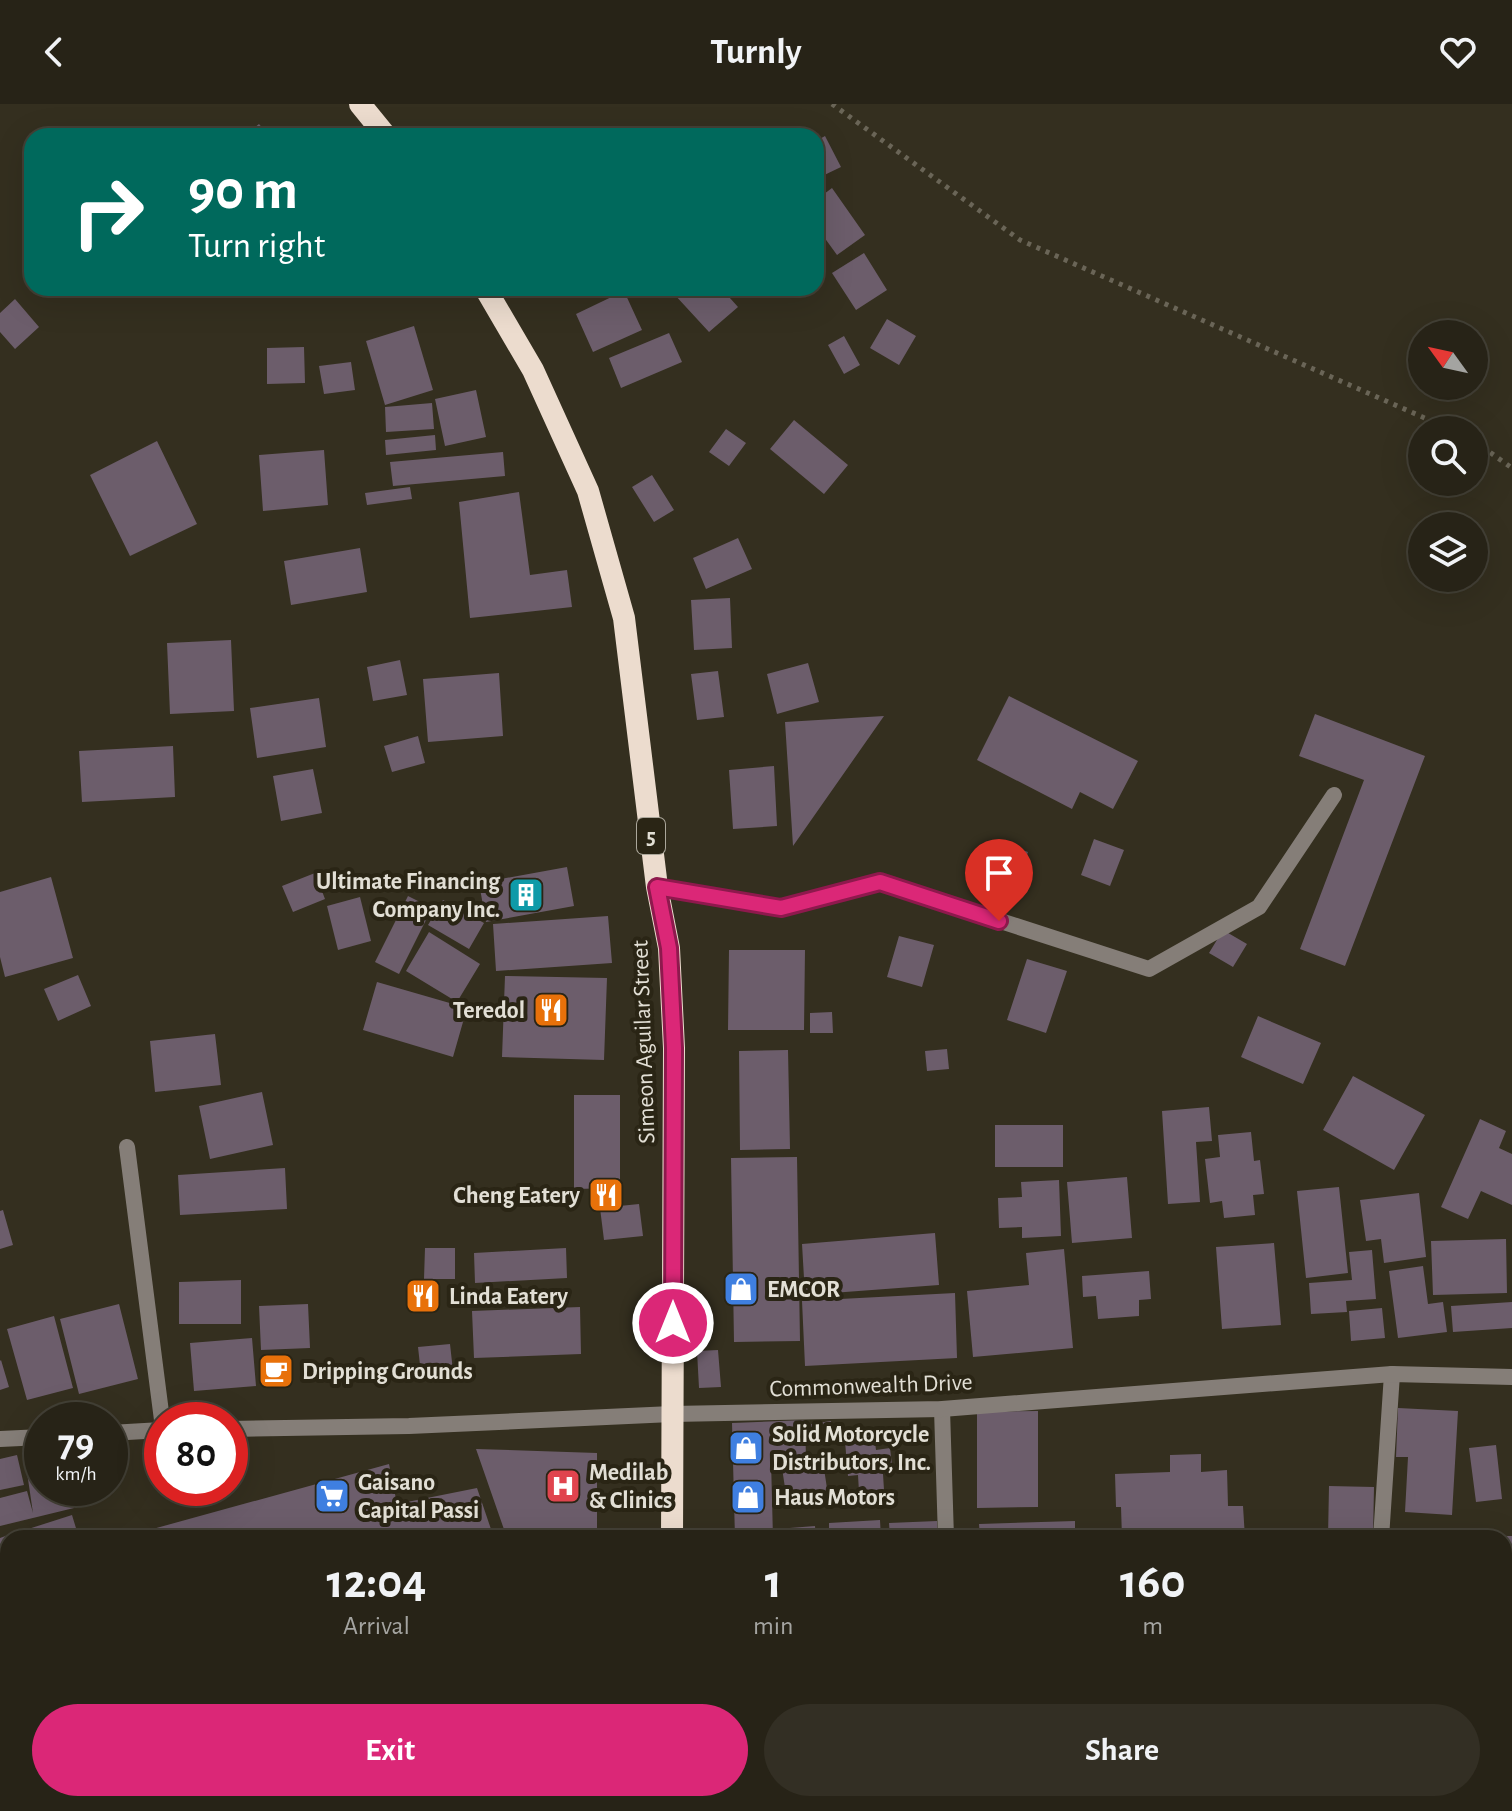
<!DOCTYPE html>
<style>
body{margin:0;font-family:"Alegreya Sans",sans-serif;background:#332f24;color:#f1f3f6;height:100vh;display:flex;flex-direction:column;font-size:30px;white-space:nowrap}
*{box-sizing:border-box;margin:0}
p{font-size:26px;color:#a4a4a1}
.icon{flex:none;width:44px;height:44px;fill:none;stroke:currentColor;stroke-width:2;stroke-linecap:round;stroke-linejoin:round}
.map{position:relative;flex:1;overflow:hidden}
.drawer{position:absolute;left:0px;top:1426px;width:1512px;height:282px;display:flex;flex-direction:column;background:#272317;border-radius:24px 24px 0 0;box-shadow:0 8px 32px #0002,0 0 0 2px #434036}
.drawer>*{flex:none}
.hud{position:absolute;left:24px;top:24px;width:800px;height:168px;border-radius:24px;box-shadow:0 8px 32px #0002,0 0 0 2px #434036;background:#00695c;color:#fff;overflow:hidden}
.needle{width:52px;rotate:303deg}
.fabs{position:absolute;left:1408px;top:216px;display:grid;gap:16px}
.fabs a{display:grid;place-items:center;width:80px;height:80px;border-radius:50%;background:#272317;box-shadow:0 8px 32px #0002,0 0 0 2px #434036;font-size:40px}
.speed{position:absolute;left:24px;top:1298px;display:flex;gap:16px;font-size:40px;font-weight:700;text-align:center}
.speed>*{display:grid;place-content:center;width:104px;height:104px;border-radius:50%;background:#272317;box-shadow:0 8px 32px #0002,0 0 0 2px #434036;line-height:1}
.speed small{font-size:20px;font-weight:400}
.speed .limit{border:12px solid #d22;background:#fff;color:#111}
.pin{position:absolute;display:grid;place-items:center;width:68px;height:68px;color:#fff;margin:-82px -34px;border-radius:50% 50% 50% 0;rotate:-45deg;box-shadow:0 0 8px #0007}
.pin .icon{rotate:45deg}
.me{position:absolute;width:88px;margin:-44px;rotate:0deg;stroke-linejoin:round;filter:drop-shadow(0 0 6px #0008)}
.turn{display:flex;align-items:center;gap:28px;height:168px;padding:0 32px;font-size:36px}
.turn .icon{width:104px;height:104px;stroke-width:2.5}
.turn b{display:block;font-size:56px;line-height:68px}
.eta{display:flex;justify-content:space-evenly;align-items:center;height:136px;text-align:center}
.eta b{font-size:48px;font-weight:600;line-height:56px}
.primary-button{display:flex;gap:16px;margin-top:auto;padding:16px 32px}
.primary-button a{flex:1;height:92px;border-radius:48px;background:#db2777;color:#fff;font-size:32px;font-weight:600;line-height:92px;text-align:center}
.primary-button a+a{background:#332f24;color:#f1f3f6}
header{display:flex;justify-content:space-between;align-items:center;height:104px;padding:0 32px;background:#272317;font-size:36px;font-weight:600}
.map>svg:first-child{display:block}
.building{fill:#6c5d6b}
.lines{fill:none;stroke-linecap:round;stroke-linejoin:round}
.path{stroke:#6a6557;stroke-width:5;stroke-dasharray:4 6;stroke-linecap:butt}
.service{stroke:#857e78;stroke-width:16}
.minor{stroke:#857e78;stroke-width:16}
.tertiary{stroke:#857e78;stroke-width:16}
.trunk{stroke:#ecdcce;stroke-width:22}
.route-casing{stroke:#8e194d;stroke-width:20}
.route{stroke:#db2777;stroke-width:14}
.labels{text-anchor:middle;stroke-width:8;stroke-linejoin:round;paint-order:stroke}
.shield{fill:#2a2515;stroke:#aba79b;stroke-width:2}
.shield-label{font-size:22px;font-weight:bold;fill:#e2dfd5}
.poi-label{font-size:24px;font-weight:bold;fill:#e2dfd5;stroke:#2a2515;text-anchor:start}
.street-label{font-size:24px;fill:#e2dfd5;stroke:#2a2515}
</style>
<header><svg class="icon" aria-label="back" viewBox="0 0 24 24"><path d="M15 5l-7 7 7 7"/></svg>Turnly<svg class="icon" aria-label="heart" viewBox="0 0 24 24"><path d="M12 20l-8-8c-3-5 5-10 8-4 3-6 11-1 8 4z"/></svg></header>
<div class="map">
<svg width="1512" height="1707" viewBox="0 0 1512 1707">
<rect width="100%" height="100%" fill="#342f1f"/>
<path class="building" d="M 259,20 L 269,32 L 244,32 Z
M 825,32 L 841,63 L 816,75 L 816,37 Z
M 832,84 L 865,131 L 837,151 L 816,122 L 816,96 Z
M 864,149 L 887,186 L 856,206 L 832,169 Z
M 680,184 L 721,184 L 738,203 L 709,228 L 674,190 Z
M 624,187 L 642,226 L 593,248 L 576,210 Z
M 15,195 L 39,223 L 15,245 L 0,228 L 0,209 Z
M 887,215 L 916,232 L 899,261 L 870,244 Z
M 414,222 L 433,286 L 385,301 L 366,237 Z
M 669,229 L 682,258 L 621,284 L 609,254 Z
M 844,232 L 860,261 L 844,270 L 828,241 Z
M 304,243 L 305,279 L 267,280 L 267,244 Z
M 351,258 L 355,286 L 324,290 L 319,262 Z
M 476,286 L 486,333 L 445,342 L 435,295 Z
M 432,299 L 434,325 L 386,328 L 385,303 Z
M 794,316 L 848,361 L 824,390 L 770,345 Z
M 726,325 L 746,339 L 729,362 L 709,348 Z
M 435,331 L 436,346 L 386,351 L 385,336 Z
M 157,337 L 197,420 L 130,452 L 90,371 Z
M 324,346 L 328,401 L 263,407 L 259,351 Z
M 503,348 L 505,372 L 393,382 L 390,358 Z
M 652,371 L 674,406 L 654,418 L 632,383 Z
M 410,383 L 412,395 L 367,401 L 365,389 Z
M 519,388 L 530,471 L 567,466 L 572,503 L 470,514 L 459,398 Z
M 738,434 L 752,465 L 706,485 L 693,454 Z
M 360,444 L 367,488 L 291,501 L 284,457 Z
M 730,494 L 732,544 L 694,546 L 691,496 Z
M 231,536 L 234,607 L 170,610 L 167,539 Z
M 400,556 L 407,591 L 373,597 L 367,563 Z
M 808,559 L 819,598 L 777,610 L 767,570 Z
M 718,567 L 724,613 L 697,616 L 691,570 Z
M 499,569 L 503,632 L 428,638 L 423,575 Z
M 1009,592 L 1138,657 L 1113,705 L 1080,688 L 1072,705 L 977,656 Z
M 319,594 L 326,643 L 257,654 L 250,604 Z
M 1315,610 L 1425,652 L 1345,862 L 1300,845 L 1364,676 L 1299,652 Z
M 884,612 L 793,742 L 785,618 Z
M 418,632 L 425,659 L 392,668 L 384,642 Z
M 173,642 L 175,693 L 82,698 L 79,647 Z
M 774,662 L 777,722 L 733,725 L 729,666 Z
M 313,665 L 322,709 L 281,717 L 273,672 Z
M 1094,735 L 1124,746 L 1110,782 L 1081,771 Z
M 1003,739 L 1028,748 L 1021,769 L 995,760 Z
M 567,763 L 574,802 L 486,818 L 479,779 Z
M 315,769 L 325,795 L 293,808 L 282,782 Z
M 51,773 L 73,854 L 5,873 L 0,853 L 0,788 Z
M 408,792 L 432,804 L 399,870 L 375,858 Z
M 360,793 L 371,837 L 338,846 L 327,802 Z
M 443,796 L 484,819 L 469,845 L 428,821 Z
M 608,812 L 612,859 L 496,867 L 493,820 Z
M 1223,826 L 1247,840 L 1233,863 L 1209,849 Z
M 429,828 L 480,860 L 457,898 L 406,867 Z
M 899,832 L 934,841 L 922,883 L 887,873 Z
M 729,846 L 805,846 L 804,926 L 728,926 Z
M 1027,855 L 1067,867 L 1046,929 L 1007,916 Z
M 78,871 L 91,902 L 58,917 L 44,885 Z
M 505,872 L 607,874 L 604,956 L 502,953 Z
M 377,878 L 467,904 L 453,953 L 363,926 Z
M 832,908 L 833,929 L 810,929 L 810,909 Z
M 1258,912 L 1321,939 L 1303,980 L 1241,953 Z
M 215,930 L 221,981 L 155,988 L 150,937 Z
M 947,945 L 949,965 L 927,967 L 925,947 Z
M 788,946 L 790,1045 L 740,1046 L 739,947 Z
M 1353,972 L 1425,1011 L 1394,1066 L 1323,1026 Z
M 262,988 L 273,1041 L 210,1055 L 199,1002 Z
M 574,991 L 620,991 L 620,1084 L 574,1085 Z
M 1209,1003 L 1212,1037 L 1196,1038 L 1200,1098 L 1168,1100 L 1162,1007 Z
M 1480,1015 L 1506,1027 L 1499,1044 L 1512,1050 L 1512,1101 L 1481,1087 L 1468,1115 L 1441,1103 Z
M 995,1021 L 1063,1021 L 1063,1063 L 995,1063 Z
M 1251,1028 L 1254,1057 L 1260,1056 L 1264,1090 L 1253,1091 L 1255,1111 L 1224,1114 L 1222,1097 L 1210,1099 L 1205,1055 L 1220,1053 L 1218,1031 Z
M 797,1053 L 800,1237 L 734,1238 L 731,1054 Z
M 285,1064 L 287,1105 L 180,1111 L 178,1071 Z
M 1127,1073 L 1132,1134 L 1072,1139 L 1067,1078 Z
M 1059,1076 L 1061,1132 L 1022,1134 L 1022,1123 L 999,1124 L 998,1094 L 1022,1093 L 1021,1078 Z
M 1339,1083 L 1348,1169 L 1306,1174 L 1297,1087 Z
M 1419,1089 L 1426,1153 L 1384,1159 L 1381,1135 L 1366,1137 L 1360,1096 Z
M 639,1100 L 643,1132 L 604,1136 L 600,1104 Z
M 3,1106 L 13,1141 L 0,1145 L 0,1107 Z
M 935,1129 L 939,1181 L 805,1191 L 802,1140 Z
M 1506,1135 L 1507,1189 L 1433,1191 L 1431,1137 Z
M 1274,1139 L 1281,1221 L 1222,1225 L 1216,1143 Z
M 425,1144 L 455,1144 L 455,1175 L 424,1175 Z
M 566,1144 L 567,1174 L 475,1179 L 474,1149 Z
M 1064,1145 L 1073,1244 L 973,1253 L 967,1187 L 1029,1181 L 1026,1149 Z
M 1372,1146 L 1376,1195 L 1346,1197 L 1347,1208 L 1311,1210 L 1309,1179 L 1352,1176 L 1349,1148 Z
M 1423,1162 L 1428,1200 L 1443,1198 L 1447,1228 L 1398,1234 L 1389,1167 Z
M 1149,1167 L 1151,1195 L 1139,1196 L 1139,1212 L 1098,1215 L 1096,1192 L 1083,1193 L 1082,1172 Z
M 241,1176 L 241,1220 L 179,1220 L 179,1178 Z
M 955,1189 L 957,1254 L 805,1262 L 802,1197 Z
M 1512,1198 L 1512,1224 L 1453,1228 L 1451,1202 Z
M 119,1200 L 138,1275 L 79,1290 L 60,1215 Z
M 308,1200 L 310,1244 L 261,1246 L 259,1202 Z
M 580,1203 L 581,1250 L 474,1254 L 472,1207 Z
M 1382,1204 L 1385,1234 L 1351,1237 L 1349,1207 Z
M 54,1212 L 73,1284 L 27,1296 L 7,1225 Z
M 252,1234 L 256,1282 L 194,1287 L 190,1239 Z
M 450,1240 L 453,1267 L 421,1270 L 418,1243 Z
M 718,1246 L 721,1283 L 699,1284 L 697,1247 Z
M 289,1254 L 290,1279 L 262,1282 L 260,1256 Z
M 1,1256 L 9,1283 L 0,1286 L 0,1257 Z
M 1398,1304 L 1458,1307 L 1452,1411 L 1405,1408 L 1408,1353 L 1396,1353 Z
M 1038,1307 L 1038,1403 L 977,1404 L 977,1308 Z
M 805,1316 L 806,1354 L 771,1356 L 773,1434 L 735,1434 L 732,1319 Z
M 831,1317 L 833,1338 L 813,1341 L 811,1320 Z
M 873,1323 L 876,1346 L 890,1344 L 893,1369 L 883,1370 L 884,1386 L 859,1388 L 858,1371 L 848,1372 L 844,1326 Z
M 1496,1341 L 1502,1395 L 1476,1398 L 1469,1344 Z
M 42,1344 L 42,1384 L 71,1384 L 74,1404 L 0,1422 L 0,1394 L 27,1387 L 33,1409 L 24,1348 Z
M 476,1345 L 597,1349 L 597,1434 L 507,1434 Z
M 1201,1350 L 1201,1368 L 1227,1366 L 1228,1402 L 1243,1402 L 1245,1434 L 1122,1434 L 1121,1403 L 1116,1403 L 1115,1370 L 1170,1368 L 1170,1351 Z
M 17,1351 L 24,1381 L 0,1386 L 0,1355 Z
M 823,1358 L 828,1391 L 787,1397 L 782,1364 Z
M 389,1360 L 397,1400 L 477,1384 L 494,1434 L 120,1434 Z
M 1329,1382 L 1374,1383 L 1373,1434 L 1328,1434 Z
M 72,1411 L 79,1434 L 24,1434 L 22,1427 Z
M 880,1416 L 881,1434 L 829,1434 L 829,1419 Z
M 937,1417 L 938,1434 L 890,1434 L 889,1419 Z
M 1075,1417 L 1075,1434 L 980,1434 L 979,1420 Z
M 815,1422 L 816,1434 L 778,1434 L 777,1425 Z
M 11,1430 L 12,1434 L 8,1434 L 8,1474 L 0,1477 L 0,1434 Z
M 1504,1432 L 1512,1432 L 1512,1449 L 1504,1449 Z
M 1504,1466 L 1512,1470 L 1512,1487 L 1504,1502 Z
M 8,1489 L 8,1543 L 0,1545 L 0,1491 Z
M 1504,1523 L 1512,1523 L 1512,1548 L 1504,1548 Z
M 1504,1563 L 1512,1563 L 1512,1608 L 1504,1608 Z
M 1504,1630 L 1512,1632 L 1512,1672 L 1504,1670 Z
M 1504,1692 L 1512,1697 L 1512,1707 L 1453,1707 L 1457,1700 L 1504,1700 Z
M 184,1700 L 533,1700 L 532,1707 L 186,1707 Z
M 735,1700 L 811,1700 L 812,1707 L 736,1707 Z
M 856,1700 L 941,1700 L 942,1707 L 857,1707 Z
M 959,1700 L 1077,1700 L 1077,1702 L 1044,1707 L 960,1707 Z
M 1105,1700 L 1119,1700 L 1122,1707 L 1091,1707 Z
M 1215,1700 L 1248,1700 L 1252,1707 L 1209,1707 L 1208,1704 Z
M 1322,1700 L 1354,1700 L 1354,1701 L 1323,1707 Z
M 1399,1700 L 1432,1700 L 1437,1707 L 1389,1707 Z"/>
<g class="lines">
<path class="path" d="M 832,0 L 1020,136 L 1452,326
M 1474,337 L 1512,364
M 1165,1707 L 1176,1700"/>
<path class="service" d="M 657,783 L 781,804 L 880,778 L 1149,865 L 1259,803 L 1334,691"/>
<path class="minor" d="M 127,1043 L 162,1316
M 942,1305 L 946,1434
M 1381,1434 L 1392,1270
M 949,1706 L 949,1700"/>
<path class="tertiary" d="M 230,1325 L 409,1322 L 672,1310 L 942,1305 L 1392,1270 L 1512,1273
M 110,1329 L 162,1326
M 0,1335 L 42,1333"/>
<path class="trunk" d="M 360,0 L 386,32
M 485,184 L 533,266 L 588,387 L 624,514 L 657,783 L 669,844 L 674,944 L 672,1434
M 672,1707 L 672,1700"/>
</g>
<g class="lines">
<defs>
<path id="route" d="M 673,1219 L 674,944 L 669,844 L 657,783 L 781,804 L 880,778 L 999,817"/>
</defs>
<use href="#route" class="route-casing"/>
<use href="#route" class="route"/>
</g>
<defs>
<symbol id="building-square" viewBox="-11 -11 22 22"><rect x="-9" y="-9" width="18" height="18" rx="4" fill="#0f9aa8" stroke="#2a2515"/><path d="M-4-6H4V6H1V3H-1V6H-4ZM-2.5-4.3h1.7v1.8h-1.7ZM.8-4.3h1.7v1.8H.8ZM-2.5-1h1.7V.8h-1.7ZM.8-1h1.7V.8H.8Z" fill="#fff"/></symbol>
<symbol id="restaurant-square" viewBox="-11 -11 22 22"><rect x="-9" y="-9" width="18" height="18" rx="4" fill="#e8710a" stroke="#2a2515"/><path d="M-5-6h1v4h1v-4h1v4h1v-4h1v5L-1.5 .5V6h-2V.5L-5-1ZM5-6V6H3V1.5H1.5Q1.5-4 5-6Z" fill="#fff"/></symbol>
<symbol id="shop-square" viewBox="-11 -11 22 22"><rect x="-9" y="-9" width="18" height="18" rx="4" fill="#3f7fe0" stroke="#2a2515"/><path d="M-5-2.5h2.3a2.7 3.5 0 0 1 5.4 0H5L5.5 6h-11ZM-1.5-2.5h3a1.5 2.3 0 0 0-3 0Z" fill="#fff"/></symbol>
<symbol id="cafe-square" viewBox="-11 -11 22 22"><rect x="-9" y="-9" width="18" height="18" rx="4" fill="#e8710a" stroke="#2a2515"/><path d="M-5.5-4.5H6V0H3Q3 3.5 0 3.5H-2.5Q-5.5 3.5-5.5 0ZM3-3.2v2h1.7v-2ZM-6 4.5H4V6H-6Z" fill="#fff"/></symbol>
<symbol id="hospital-square" viewBox="-11 -11 22 22"><rect x="-9" y="-9" width="18" height="18" rx="4" fill="#e0444e" stroke="#2a2515"/><path d="M-5-5h3v3.5h4V-5h3V5h-3V1.5h-4V5h-3Z" fill="#fff"/></symbol>
<symbol id="supermarket-square" viewBox="-11 -11 22 22"><rect x="-9" y="-9" width="18" height="18" rx="4" fill="#3f7fe0" stroke="#2a2515"/><path d="M-6-5.5h2.5l.6 2H6L4.5 2H-2.5L-4.4-4H-6ZM-1.5 3.2a1.3 1.3 0 1 0 .1 0ZM3 3.2a1.3 1.3 0 1 0 .1 0Z" fill="#fff"/></symbol>
</defs>
<g fill-rule="evenodd">
<use href="#building-square" x="506" y="771" width="40" height="40"/>
<use href="#restaurant-square" x="531" y="886" width="40" height="40"/>
<use href="#restaurant-square" x="586" y="1071" width="40" height="40"/>
<use href="#shop-square" x="721" y="1165" width="40" height="40"/>
<use href="#restaurant-square" x="403" y="1172" width="40" height="40"/>
<use href="#cafe-square" x="256" y="1247" width="40" height="40"/>
<use href="#shop-square" x="726" y="1324" width="40" height="40"/>
<use href="#hospital-square" x="543" y="1362" width="40" height="40"/>
<use href="#supermarket-square" x="312" y="1372" width="40" height="40"/>
<use href="#shop-square" x="728" y="1373" width="40" height="40"/>
</g>
<g class="labels">
<rect class="shield" x="637" y="714" width="28" height="36" rx="6"/>
<g class="shield-label">
<text x="651" y="740">5</text>
</g>
<g class="poi-label">
<text x="500" y="785" text-anchor="end">Ultimate Financing<tspan x="500" dy="28">Company Inc.</tspan></text>
<text x="525" y="914" text-anchor="end">Teredol</text>
<text x="580" y="1099" text-anchor="end">Cheng Eatery</text>
<text x="767" y="1193">EMCOR</text>
<text x="449" y="1200">Linda Eatery</text>
<text x="302" y="1275">Dripping Grounds</text>
<text x="772" y="1338">Solid Motorcycle<tspan x="772" dy="28">Distributors, Inc.</tspan></text>
<text x="589" y="1376">Medilab<tspan x="589" dy="28">&amp; Clinics</tspan></text>
<text x="358" y="1386">Gaisano<tspan x="358" dy="28">Capital Passi</tspan></text>
<text x="774" y="1401">Haus Motors</text>
</g>
<g class="street-label">
<text transform="translate(643 938) rotate(-92)" y="8">Simeon Aguilar Street</text>
<text transform="translate(871 1281) rotate(-2)" y="8">Commonwealth Drive</text>
</g>
</g>
</svg>
<div class="fabs">
<a><svg class="needle" viewBox="-14 -14 28 28"><path d="M0-13l5 13h-10z" fill="#e53935"/><path d="M0 13l5-13h-10z" fill="#a4a4a1"/></svg></a>
<a><svg class="icon" aria-label="search" viewBox="0 0 24 24"><circle cx="10" cy="10" r="6"/><path d="M15 15l6 6"/></svg></a>
<a><svg class="icon" aria-label="layers" viewBox="0 0 24 24"><path d="M12 4l9 5-9 5-9-5zM3 14l9 5 9-5"/></svg></a>
</div>
<div class="speed"><div>79<small>km/h</small></div><div class="limit">80</div></div>
<div class="pin" style="left:999px;top:817px;background:#d93025"><svg class="icon" aria-label="arrive" viewBox="0 0 24 24"><path d="M6 21V4h12l-3 4 3 4H6"/></svg></div>
<svg class="me" style="left:673px;top:1219px" viewBox="-20 -20 40 40"><circle r="17" fill="#db2777" stroke="#fff" stroke-width="3"/><path d="M0-11L8 9 0 5-8 9z" fill="#fff"/></svg>
<div class="hud">
<div class="turn"><svg class="icon" aria-label="right" viewBox="0 0 24 24"><path d="M7 20v-9h11M14 6l5 5-5 5"/></svg><div><b>90 m</b>Turn right</div></div>
</div>
<section class="drawer">
<div class="eta">
<div><b>12:04</b><p>Arrival</p></div>
<div><b>1</b><p>min</p></div>
<div><b>160</b><p>m</p></div>
</div>
<div class="primary-button"><a>Exit</a><a>Share</a></div>
</section>
</div>
